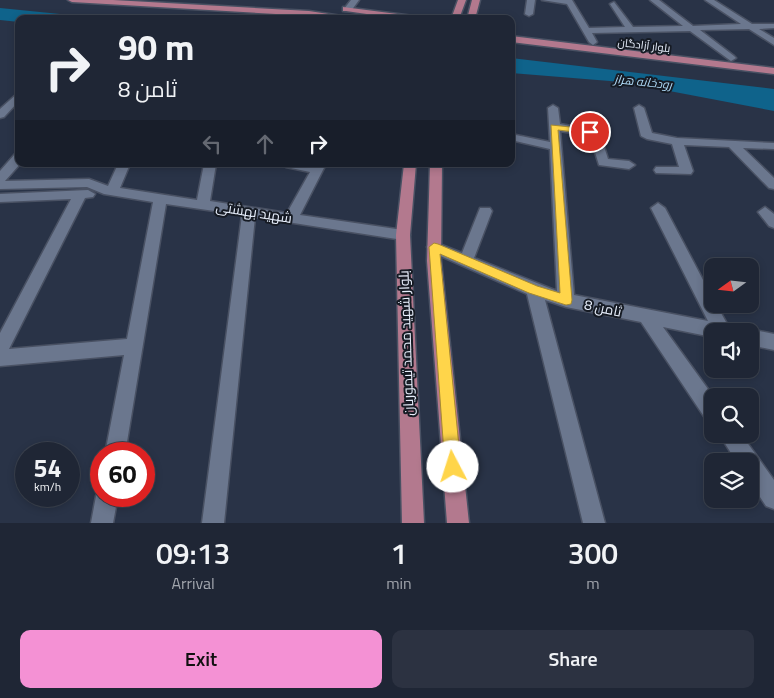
<!DOCTYPE html>
<meta charset="utf-8">
<style>
body{margin:0;font-family:"Titillium Web",Cairo,sans-serif;background:#2c3241;color:#f1f3f6;height:100vh;display:flex;flex-direction:column;font-size:19px;white-space:nowrap}
*{box-sizing:border-box;margin:0}
p{font-size:16px;color:#a1a5ad}
.icon{flex:none;width:28px;height:28px;fill:none;stroke:currentColor;stroke-width:2;stroke-linecap:round;stroke-linejoin:round}
.map{position:relative;height:523px;overflow:hidden}
.sheet{display:flex;flex-direction:column;background:#1f2635;flex:1}
.sheet>*{flex:none}
.banner{position:absolute;left:15px;top:15px;width:500px;height:152px;border-radius:10px;box-shadow:0 2px 8px #0003,0 0 0 1px #3c4350;background:#1f2635;color:#f1f3f6;overflow:hidden}
.needle{width:32px;rotate:255deg}
.buttons{position:absolute;left:704px;top:258px;display:grid;gap:10px}
.buttons a{display:grid;place-items:center;width:55px;height:55px;border-radius:10px;background:#1f2635;box-shadow:0 2px 8px #0003,0 0 0 1px #3c4350;font-size:25px}
.speed{position:absolute;left:15px;top:442px;display:flex;gap:10px;font-size:25px;font-weight:700;text-align:center}
.speed>*{display:grid;place-content:center;width:65px;height:65px;border-radius:50%;background:#1f2635;box-shadow:0 2px 8px #0003,0 0 0 1px #3c4350;line-height:1}
.speed small{font-size:12px;font-weight:400}
.speed .limit{border:8px solid #d22;background:#fff;color:#111}
.pin{position:absolute;display:grid;place-items:center;width:42px;height:42px;color:#fff;margin:-21px;border:2px solid #fff;border-radius:50%;box-shadow:0 1px 5px #0007}
.me{position:absolute;width:55px;margin:-28px;rotate:355deg;stroke-linejoin:round;filter:drop-shadow(0 0 4px #0008)}
.turn{display:flex;align-items:center;gap:18px;height:105px;padding:0 20px;font-size:22px}
.turn .icon{width:65px;height:65px;stroke-width:2.5}
.turn b{display:block;font-size:35px;line-height:42px}
.lanes{display:flex;align-items:center;height:48px;padding:0 20px;background:#0003;justify-content:center;gap:25px;direction:ltr}
.lanes .off{opacity:.35}
.eta{display:flex;justify-content:space-evenly;align-items:center;height:85px;text-align:center}
.eta b{font-size:30px;font-weight:600;line-height:35px}
.primary-button{display:flex;gap:10px;margin-top:auto;padding:10px 20px}
.primary-button a{flex:1;height:58px;border-radius:10px;background:#f491d4;color:#111;font-size:20px;font-weight:600;line-height:58px;text-align:center}
.primary-button a+a{background:#2c3241;color:#f1f3f6}
.map>svg:first-child{display:block}
.water{fill:#0f638b}
.lines{fill:none;stroke-linecap:round;stroke-linejoin:round}
.minor-casing{stroke:#495163;stroke-width:3}
.major-casing{stroke:#495163;stroke-width:3}
.minor{fill:#6b778e;fill-rule:evenodd}
.major{fill:#b3798e;fill-rule:evenodd}
.route{fill:#ffd54a;stroke:#a68a30}
.labels{text-anchor:middle;stroke-width:4;stroke-linejoin:round;paint-order:stroke}
.far-street-label{font-size:11px;fill:#e7eefb;stroke:#161b24}
.far-water-label{font-size:12px;font-style:italic;fill:#aedaf7;stroke:#161b24}
.street-label{font-size:14px;fill:#e7eefb;stroke:#161b24}
</style>
<div class="map">
<svg width="774" height="523" viewBox="0 0 774 523">
<rect width="100%" height="100%" fill="#293347"/>
<path class="water" d="M 0,8 L 110,19 L 19,19 L 19,22 L 0,20 Z
M 511,58 L 774,89 L 774,111 L 622,82 L 511,73 Z"/>
<g class="lines">
<defs>
<path id="minor" d="M 351,0 L 359,0 L 351,11 L 345,11 L 344,9 Z
M 527,0 L 535,0 L 533,14 L 529,16 L 525,14 Z
M 542,0 L 572,0 L 589,28 L 625,27 L 610,4 L 614,2 L 633,27 L 683,26 L 650,0 L 659,0 L 693,26 L 741,24 L 705,0 L 714,0 L 752,24 L 774,24 L 774,28 L 759,29 L 774,38 L 774,45 L 749,29 L 700,30 L 734,56 L 736,58 L 731,61 L 690,31 L 592,33 L 597,42 L 593,45 L 589,42 L 567,4 Z
M 19,92 L 19,101 L 4,117 L 0,118 L 0,109 Z
M 553,105 L 558,108 L 560,124 L 599,131 L 608,159 L 629,161 L 635,165 L 629,169 L 599,165 L 590,136 L 560,131 L 574,295 L 708,321 L 651,208 L 658,203 L 665,208 L 712,297 L 712,304 L 716,304 L 731,331 L 712,331 L 712,337 L 663,327 L 713,396 L 712,421 L 705,418 L 641,322 L 566,307 L 545,300 L 605,523 L 583,523 L 527,294 L 429,251 L 427,247 L 429,243 L 434,242 L 462,253 L 480,208 L 490,208 L 492,211 L 474,258 L 557,291 L 550,149 L 511,140 L 511,134 L 550,142 L 548,108 Z
M 639,105 L 644,108 L 652,133 L 677,138 L 774,143 L 774,149 L 743,148 L 774,178 L 774,189 L 769,188 L 729,147 L 684,145 L 693,171 L 691,174 L 656,173 L 654,170 L 656,167 L 679,167 L 672,144 L 647,139 L 641,136 L 634,108 Z
M 19,153 L 20,164 L 5,181 L 89,179 L 108,186 L 118,164 L 130,164 L 120,188 L 197,200 L 204,164 L 216,164 L 210,201 L 287,213 L 310,172 L 286,167 L 284,164 L 326,164 L 300,215 L 403,230 L 410,235 L 403,240 L 255,217 L 224,523 L 202,523 L 242,215 L 166,204 L 125,454 L 105,454 L 124,355 L 0,366 L 0,333 L 71,199 L 0,202 L 0,194 L 88,190 L 95,194 L 93,197 L 85,198 L 9,349 L 127,339 L 153,202 L 104,194 L 87,187 L 0,189 L 0,171 L 15,154 Z
M 765,207 L 774,214 L 774,228 L 769,226 L 758,212 Z
M 750,329 L 774,334 L 774,350 L 750,345 L 750,331 L 745,331 Z
M 719,434 L 741,434 L 774,480 L 774,509 L 766,506 L 750,482 L 750,461 L 736,461 Z
M 101,487 L 101,496 L 118,496 L 113,523 L 91,523 L 96,496 Z"/>
<path id="major" d="M 68,0 L 113,0 L 309,11 L 361,19 L 72,2 Z
M 458,0 L 466,0 L 459,19 L 451,19 Z
M 472,0 L 480,0 L 475,19 L 467,19 Z
M 343,7 L 421,17 L 425,19 L 401,19 L 346,11 L 343,11 Z
M 511,36 L 774,68 L 774,74 L 511,42 Z
M 404,164 L 416,164 L 410,235 L 424,523 L 402,523 L 396,235 Z
M 430,164 L 442,164 L 441,261 L 469,523 L 447,523 L 427,261 Z"/>
</defs>
<use href="#minor" class="minor-casing"/>
<use href="#major" class="major-casing"/>
<use href="#minor" class="minor"/>
<use href="#major" class="major"/>
</g>
<path class="route" d="M 551,125 L 590,129 L 594,132 L 590,134 L 558,130 L 572,300 L 571,304 L 566,305 L 529,293 L 440,254 L 461,467 L 459,473 L 453,475 L 447,473 L 445,467 L 429,247 L 434,243 L 438,244 L 537,286 L 560,293 Z"/>
<g class="labels">
<g class="far-street-label">
<text transform="translate(644 45) rotate(7)" y="4">بلوار آزادگان</text>
</g>
<g class="far-water-label">
<text transform="translate(643 82) rotate(6)" y="4">رودخانه هراز</text>
</g>
<g class="street-label">
<text transform="translate(254 212) rotate(9)" y="5">شهید بهشتی</text>
<text transform="translate(603 308) rotate(12)" y="5">ثامن 8</text>
<text transform="translate(406 343) rotate(-92)" y="5">بلوار شهید محمد تیموریان</text>
</g>
</g>
</svg>
<div class="buttons">
<a><svg class="needle" viewBox="-14 -14 28 28"><path d="M0-13l5 13h-10z" fill="#e53935"/><path d="M0 13l5-13h-10z" fill="#a1a5ad"/></svg></a>
<a><svg class="icon" aria-label="sound" viewBox="0 0 24 24"><path d="M4 9h4l5-4v14l-5-4H4zM17 9q2 3 0 6"/></svg></a>
<a><svg class="icon" aria-label="search" viewBox="0 0 24 24"><circle cx="10" cy="10" r="6"/><path d="M15 15l6 6"/></svg></a>
<a><svg class="icon" aria-label="layers" viewBox="0 0 24 24"><path d="M12 4l9 5-9 5-9-5zM3 14l9 5 9-5"/></svg></a>
</div>
<div class="speed"><div>54<small>km/h</small></div><div class="limit">60</div></div>
<div class="pin" style="left:590px;top:132px;background:#d93025"><svg class="icon" aria-label="arrive" viewBox="0 0 24 24"><path d="M6 21V4h12l-3 4 3 4H6"/></svg></div>
<svg class="me" style="left:453px;top:467px" viewBox="-20 -20 40 40"><circle r="19" fill="#fff"/><path d="M0-13L10 11 0 6-10 11z" fill="#ffd54a"/></svg>
<div class="banner">
<div class="turn"><svg class="icon" aria-label="right" viewBox="0 0 24 24"><path d="M7 20v-9h11M14 6l5 5-5 5"/></svg><div><b>90 m</b>ثامن 8</div></div>
<div class="lanes"><svg class="icon off" aria-label="left" viewBox="0 0 24 24"><path d="M17 20v-9H6M10 6l-5 5 5 5"/></svg><svg class="icon off" aria-label="ahead" viewBox="0 0 24 24"><path d="M12 20V5M6 11l6-6 6 6"/></svg><svg class="icon" aria-label="right" viewBox="0 0 24 24"><path d="M7 20v-9h11M14 6l5 5-5 5"/></svg></div>
</div>
</div>
<section class="sheet">
<div class="eta">
<div><b>09:13</b><p>Arrival</p></div>
<div><b>1</b><p>min</p></div>
<div><b>300</b><p>m</p></div>
</div>
<div class="primary-button"><a>Exit</a><a>Share</a></div>
</section>
